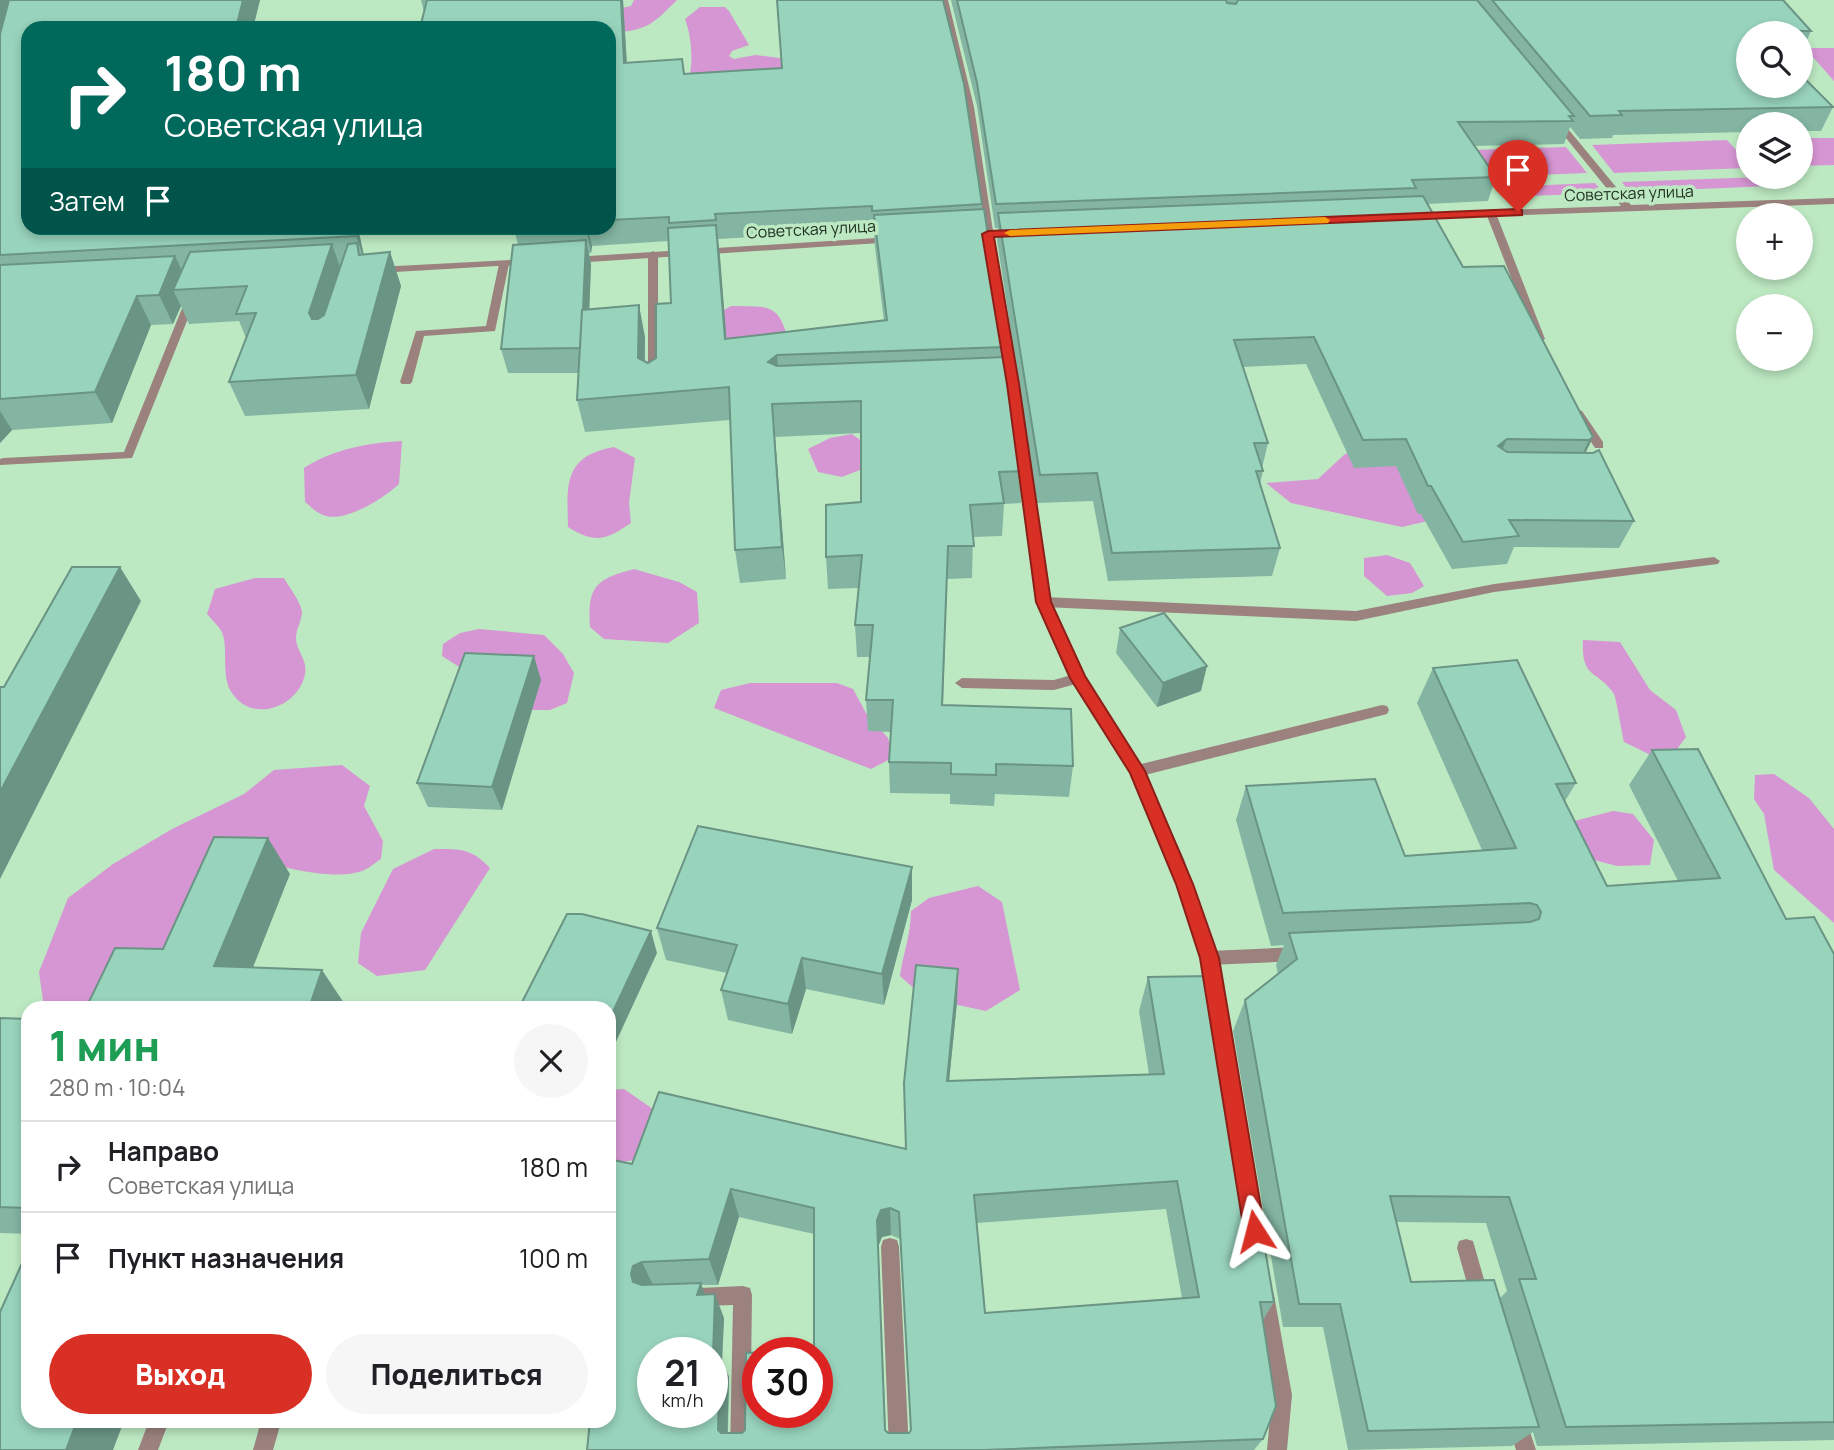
<!DOCTYPE html>
<html lang="ru">
<meta charset="utf-8">
<style>
body{margin:0;font-family:Manrope,sans-serif;background:#f6f6f6;color:#202124;height:100vh;display:flex;flex-direction:column;font-size:26px;white-space:nowrap}
*{box-sizing:border-box;margin:0}
p{font-size:23px;color:#757577}
.icon{flex:none;width:38px;height:38px;fill:none;stroke:currentColor;stroke-width:2;stroke-linecap:round;stroke-linejoin:round}
.map{position:relative;flex:1;overflow:hidden}
.drawer{position:absolute;left:21px;top:1001px;width:595px;height:427px;display:flex;flex-direction:column;background:#fff;border-radius:21px;box-shadow:0 4px 10px #0003}
.drawer>*{flex:none}
.banner{position:absolute;left:21px;top:21px;width:595px;height:214px;border-radius:21px;box-shadow:0 4px 10px #0003;background:#00695c;color:#fff;overflow:hidden}
.controls{position:absolute;left:1736px;top:21px;display:grid;gap:14px}
.controls a{display:grid;place-items:center;width:77px;height:77px;border-radius:50%;background:#fff;box-shadow:0 4px 10px #0003;font-size:35px}
.speed{position:absolute;left:637px;top:1337px;display:flex;gap:14px;font-size:35px;font-weight:700;text-align:center}
.speed>*{display:grid;place-content:center;width:91px;height:91px;border-radius:50%;background:#fff;box-shadow:0 4px 10px #0003;line-height:1}
.speed small{font-size:18px;font-weight:400}
.speed .limit{border:10px solid #d22;background:#fff;color:#111}
.pin{position:absolute;display:grid;place-items:center;width:60px;height:60px;color:#fff;margin:-72px -30px;border-radius:50% 50% 50% 0;rotate:-45deg;box-shadow:0 0 7px #0007}
.pin .icon{rotate:45deg}
.me{position:absolute;width:77px;margin:-38px;rotate:351deg;stroke-linejoin:round;filter:drop-shadow(0 0 5px #0008)}
.turn{display:flex;align-items:center;gap:24px;height:147px;padding:0 28px;font-size:32px}
.turn .icon{width:91px;height:91px;stroke-width:2.5}
.turn b{display:block;font-size:49px;line-height:60px}
.then{display:flex;align-items:center;height:66px;padding:0 28px;background:#0003;gap:14px;font-size:26px}
.round{display:grid;place-items:center;flex:none;width:74px;height:74px;border-radius:37px;background:#f6f6f6}
.summary{display:flex;align-items:center;justify-content:space-between;height:119px;padding:0 28px}
h1{font-size:42px;font-weight:800;line-height:52px;color:#1e9e55}
.action{display:flex;gap:14px;margin-top:auto;padding:14px 28px}
.action a{flex:1;height:80px;border-radius:42px;background:#d93025;color:#fff;font-size:28px;font-weight:800;line-height:80px;text-align:center}
.action a+a{background:#f6f6f6;color:#202124}
ul{padding:0;list-style:none}
li{display:flex;align-items:center;gap:21px;height:91px;padding:0 28px;border-top:2px solid #e0e0e0}
li div{flex:1}
li b{display:block;font-size:26px}
li em{font-style:normal}
.map>svg:first-child{display:block}
.green{fill:#d696d3}
.lines{fill:none;stroke-linecap:round;stroke-linejoin:round}
.lane{fill:#9b827e;fill-rule:evenodd}
.street{fill:#9b827e;fill-rule:evenodd}
.wall{fill:#83b5a2;fill-rule:evenodd}
.shaded-wall{fill:#6a9484}
.building{fill:#98d3bc;stroke:#6a9484;stroke-width:2;fill-rule:evenodd}
.route{fill:#d93025;stroke:#8d1f18;stroke-width:2}
.slow{fill:#f59e0b}
.labels{text-anchor:middle;stroke-width:7;stroke-linejoin:round;paint-order:stroke}
.far-street-label{font-size:16px;fill:#213223;stroke:#bde9c2}
</style>
<div class="map">
<svg width="1834" height="1450" viewBox="0 0 1834 1450">
<rect width="100%" height="100%" fill="#bde9c2"/>
<path class="green" d="M 634,0 L 677,0 C 650,27 647,30 609,33 L 609,28 L 622,8 L 631,6 Z
M 700,7 L 725,7 L 729,11 L 749,45 L 732,51 L 729,56 L 734,59 L 755,55 L 796,60 L 804,69 L 690,74 C 693,57 691,35 685,19 Z
M 1805,48 L 1834,48 L 1834,81 Z
M 1801,138 L 1834,138 L 1834,165 L 1801,166 Z
M 1727,140 L 1748,163 L 1748,168 L 1614,173 L 1592,145 Z
M 1566,147 L 1587,173 L 1489,177 L 1471,150 Z
M 1762,177 L 1770,186 L 1629,192 L 1622,182 Z
M 1595,183 L 1603,193 L 1504,197 L 1497,187 Z
M 731,306 C 763,307 778,301 787,336 L 733,344 L 720,330 L 720,312 Z
M 852,434 L 871,448 L 870,466 L 842,477 L 818,472 L 808,449 L 830,438 Z
M 402,441 L 399,484 C 384,498 344,524 323,515 C 317,513 310,506 305,502 L 304,468 C 334,449 366,443 402,441 Z
M 614,447 L 635,458 L 629,503 L 631,523 C 606,540 595,544 568,527 C 567,485 563,456 614,447 Z
M 1364,449 L 1426,482 L 1428,521 L 1402,527 L 1291,503 L 1266,483 L 1318,479 L 1345,454 Z
M 1387,555 L 1410,563 L 1424,586 L 1412,593 L 1387,596 L 1364,576 L 1364,558 Z
M 634,569 L 679,582 L 697,592 L 699,623 L 668,643 L 604,639 L 590,627 C 587,585 597,579 634,569 Z
M 255,578 L 284,578 C 289,587 301,602 302,612 C 302,620 296,629 296,638 C 296,651 308,660 305,674 C 299,707 252,724 232,693 C 221,678 228,651 223,635 C 221,628 212,620 207,614 L 215,589 Z
M 479,629 L 544,635 L 563,654 L 574,673 L 567,703 L 550,710 L 527,710 L 442,656 L 443,644 L 460,633 Z
M 1583,640 L 1620,642 L 1650,690 L 1676,710 L 1686,737 L 1667,763 L 1624,742 C 1622,734 1616,697 1614,694 C 1597,669 1581,680 1583,640 Z
M 750,683 L 837,683 L 853,689 L 866,713 L 888,738 L 894,757 L 871,769 L 714,708 L 721,690 Z
M 342,765 L 370,786 L 364,806 L 383,841 L 381,859 C 375,863 368,869 362,871 C 333,881 285,867 256,861 L 135,1008 L 44,1008 L 39,972 L 68,898 L 113,864 L 172,829 L 244,794 L 274,770 Z
M 1774,774 L 1809,798 L 1834,829 L 1834,923 L 1774,870 L 1764,814 L 1754,799 L 1755,775 Z
M 1613,811 L 1633,814 L 1654,840 L 1650,865 L 1617,866 L 1567,853 L 1559,825 Z
M 434,849 C 460,849 471,848 490,868 L 425,970 L 377,976 L 358,963 L 361,933 L 393,869 Z
M 978,886 L 1002,902 L 1020,990 L 986,1011 L 925,998 L 900,976 C 903,954 911,934 911,911 L 929,898 Z
M 624,1089 L 660,1114 L 654,1157 L 609,1164 L 609,1090 Z"/>
<g class="lines">
<path class="lane" d="M 653,251 L 658,254 L 658,379 L 653,382 L 648,379 L 648,254 Z
M 504,261 L 509,264 L 495,331 L 424,336 L 412,382 L 410,384 L 402,384 L 400,382 L 416,331 L 486,326 L 499,264 Z
M 192,293 L 197,296 L 132,458 L 0,465 L 0,459 L 3,458 L 124,452 L 187,296 Z
M 1714,557 L 1720,561 L 1718,564 L 1494,592 L 1356,621 L 1044,607 L 1038,602 L 1044,597 L 1356,611 L 1494,584 Z
M 1078,673 L 1085,678 L 1083,682 L 1054,690 L 962,688 L 955,683 L 962,678 L 1054,680 Z
M 1382,705 L 1387,706 L 1389,710 L 1387,714 L 1137,777 L 1132,775 L 1130,771 L 1132,767 L 1137,765 Z
M 1298,947 L 1304,949 L 1306,954 L 1304,959 L 1298,961 L 1210,965 L 1204,963 L 1202,958 L 1204,953 L 1210,951 Z
M 890,1238 L 897,1240 L 899,1247 L 909,1450 L 889,1450 L 881,1247 L 883,1240 Z
M 1466,1239 L 1473,1241 L 1489,1297 L 1487,1304 L 1480,1306 L 1473,1304 L 1457,1248 L 1459,1241 Z
M 743,1286 L 750,1288 L 752,1295 L 750,1450 L 730,1450 L 733,1305 L 699,1306 L 692,1304 L 690,1297 L 692,1290 L 699,1288 Z
M 1517,1411 L 1524,1414 L 1536,1450 L 1516,1450 L 1507,1421 L 1510,1414 Z
M 149,1421 L 169,1421 L 158,1450 L 138,1450 Z
M 261,1421 L 281,1422 L 273,1450 L 253,1450 Z"/>
<path class="street" d="M 940,0 L 948,0 L 974,107 L 1050,602 L 1084,676 L 1144,771 L 1184,859 L 1218,958 L 1231,1037 L 1229,1042 L 1223,1045 L 1217,1042 L 1215,1037 L 1202,958 L 1168,859 L 1131,773 L 1071,678 L 1038,602 L 966,107 Z
M 1553,118 L 1559,118 L 1631,205 L 1834,198 L 1834,204 L 1497,216 L 1545,339 L 1540,342 L 1536,341 L 1487,216 L 1416,219 L 1411,216 L 1416,213 L 1621,206 L 1553,122 Z
M 892,237 L 895,238 L 895,242 L 573,263 L 568,260 L 573,257 Z
M 529,259 L 534,262 L 533,264 L 378,273 L 373,270 L 378,267 Z
M 1578,410 L 1582,411 L 1603,442 L 1603,448 L 1595,448 L 1572,413 Z
M 1265,1286 L 1272,1288 L 1274,1295 L 1292,1395 L 1287,1450 L 1267,1450 L 1272,1395 L 1256,1295 L 1258,1288 Z"/>
</g>
<path class="wall" d="M 0,0 L 260,0 L 253,28 L 28,28 L 28,228 L 358,228 L 364,255 L 390,252 L 401,286 L 369,409 L 245,416 L 229,382 L 246,338 L 239,321 L 189,324 L 181,306 L 173,324 L 151,325 L 112,423 L 12,430 L 0,443 Z
M 421,0 L 623,0 L 627,63 L 684,74 L 982,204 L 982,209 L 1005,347 L 1004,357 L 1023,471 L 1021,503 L 1004,504 L 1002,536 L 973,537 L 972,578 L 947,579 L 943,705 L 1073,766 L 1069,797 L 995,794 L 994,806 L 950,804 L 950,794 L 890,793 L 889,762 L 891,732 L 868,731 L 866,700 L 870,657 L 857,657 L 855,625 L 858,588 L 828,589 L 826,557 L 861,502 L 861,433 L 775,437 L 786,579 L 740,583 L 735,550 L 730,420 L 585,432 L 577,400 L 579,373 L 508,373 L 501,349 L 518,244 L 515,233 L 516,228 L 609,228 L 609,28 L 424,12 ZM 873,230 L 873,235 L 874,235 L 875,247 L 884,321 L 726,339 L 718,239 ZM 669,241 L 671,303 L 656,358 L 648,363 L 645,361 L 645,337 L 589,309 L 591,264 L 589,253 L 591,253 L 592,246 Z
M 951,0 L 1783,0 L 1811,31 L 1801,52 L 1801,33 L 1748,33 L 1833,107 L 1821,131 L 1801,131 L 1801,124 L 1748,124 L 1748,132 L 1613,135 L 1612,138 L 1580,139 L 1570,127 L 1564,144 L 1474,146 L 1496,177 L 1488,201 L 1427,204 L 1463,267 L 1593,437 L 1585,453 L 1634,521 L 1619,548 L 1514,547 L 1507,564 L 1452,569 L 1421,514 L 1418,514 L 1396,466 L 1354,468 L 1306,364 L 1243,367 L 1268,443 L 1262,468 L 1263,471 L 1260,484 L 1280,548 L 1272,576 L 1108,581 L 1093,501 L 1037,503 L 997,240 L 998,228 L 995,228 L 977,106 Z
M 1120,628 L 1201,691 L 1157,707 L 1116,653 Z
M 1433,668 L 1576,783 L 1565,801 L 1607,886 L 1678,881 L 1629,785 L 1652,750 L 1786,919 L 1834,954 L 1834,1440 L 1537,1446 L 1533,1432 L 1512,1446 L 1348,1450 L 1323,1327 L 1283,1327 L 1233,1031 L 1245,1000 L 1278,974 L 1276,965 L 1284,945 L 1271,946 L 1236,820 L 1246,786 L 1405,856 L 1482,850 L 1417,703 ZM 1396,1222 L 1486,1223 L 1507,1291 L 1500,1298 L 1411,1282 Z
M 541,680 L 502,810 L 428,807 L 417,783 Z
M 912,900 L 884,1005 L 806,989 L 792,1034 L 728,1020 L 721,990 L 727,973 L 666,960 L 657,928 Z
M 958,969 L 957,1002 L 949,1081 L 1149,1074 L 1139,1011 L 1148,977 L 1216,1021 L 1274,1302 L 1263,1320 L 1263,1439 L 1254,1450 L 587,1450 L 632,1164 L 905,1149 ZM 1166,1209 L 1182,1298 L 985,1313 L 977,1223 ZM 739,1217 L 814,1234 L 814,1349 L 742,1433 L 728,1433 L 729,1377 L 722,1361 L 724,1318 L 705,1294 L 701,1285 L 718,1285 ZM 891,1235 L 900,1239 L 911,1431 L 909,1433 L 888,1433 L 886,1431 L 878,1247 L 882,1237 Z
M 0,1018 L 28,1019 L 28,1234 L 0,1233 Z"/>
<path class="shaded-wall" d="M 0,0 L 15,0 L 0,64 Z
M 243,0 L 260,0 L 253,28 L 236,28 Z
M 621,0 L 623,0 L 628,86 L 624,63 Z
M 716,225 L 720,256 L 729,371 L 725,339 Z
M 354,228 L 358,228 L 366,265 L 356,236 Z
M 586,228 L 588,228 L 592,246 L 591,253 Z
M 586,240 L 591,264 L 587,373 L 582,348 Z
M 332,244 L 344,278 L 322,347 L 309,313 Z
M 390,252 L 401,286 L 369,409 L 356,375 Z
M 175,256 L 189,286 L 173,290 L 181,306 L 173,324 L 159,295 Z
M 137,296 L 151,325 L 112,423 L 95,392 Z
M 639,305 L 645,337 L 644,390 L 638,358 Z
M 777,355 L 780,387 L 768,362 Z
M 772,404 L 775,437 L 786,579 L 782,547 Z
M 0,411 L 12,430 L 0,443 Z
M 1593,437 L 1580,465 L 1576,467 L 1589,440 Z
M 1507,439 L 1495,466 L 1498,446 Z
M 120,567 L 141,601 L 0,879 L 0,792 Z
M 534,656 L 541,680 L 502,810 L 492,787 Z
M 1207,666 L 1201,691 L 1157,707 L 1163,683 Z
M 268,838 L 290,874 L 240,1000 L 214,966 Z
M 912,867 L 912,900 L 884,1005 L 882,974 Z
M 651,931 L 657,953 L 609,1057 L 609,1020 Z
M 802,958 L 806,989 L 792,1034 L 788,1004 Z
M 958,969 L 957,1002 L 946,1112 L 947,1081 Z
M 322,970 L 344,1003 L 343,1008 L 309,1008 Z
M 731,1189 L 739,1217 L 718,1285 L 709,1259 Z
M 890,1208 L 891,1235 L 882,1237 L 878,1247 L 886,1450 L 877,1220 L 881,1210 Z
M 642,1262 L 654,1287 L 645,1291 L 633,1282 L 631,1274 L 633,1266 Z
M 701,1283 L 710,1309 L 697,1295 Z
M 715,1294 L 724,1318 L 722,1361 L 729,1377 L 727,1450 L 718,1430 L 713,1355 Z
M 77,1421 L 124,1421 L 113,1450 L 66,1450 Z"/>
<path class="building" d="M 9,0 L 243,0 L 236,28 L 28,28 L 28,228 L 354,228 L 356,236 L 0,255 L 0,34 Z
M 427,0 L 621,0 L 624,63 L 682,59 L 684,74 L 782,68 L 777,0 L 943,0 L 964,84 L 982,204 L 872,211 L 872,206 L 715,214 L 716,220 L 669,223 L 669,217 L 609,220 L 609,28 L 420,28 Z
M 957,0 L 1226,0 L 1227,3 L 1236,4 L 1238,0 L 1477,0 L 1574,116 L 1569,116 L 1573,121 L 1458,122 L 1496,177 L 1412,180 L 1416,188 L 996,204 L 977,83 Z
M 1492,0 L 1783,0 L 1811,31 L 1757,31 L 1759,33 L 1748,33 L 1748,86 L 1801,86 L 1801,75 L 1833,107 L 1619,111 L 1622,115 L 1590,116 Z
M 1423,196 L 1463,267 L 1504,266 L 1593,437 L 1589,440 L 1507,439 L 1498,446 L 1507,452 L 1593,453 L 1599,450 L 1634,521 L 1509,520 L 1519,536 L 1463,542 L 1431,486 L 1428,486 L 1406,439 L 1363,440 L 1314,337 L 1234,340 L 1268,443 L 1254,443 L 1263,471 L 1256,471 L 1280,548 L 1112,553 L 1097,473 L 1040,475 L 998,213 Z
M 984,209 L 1005,347 L 777,355 L 768,362 L 777,366 L 1006,357 L 1023,471 L 999,472 L 1004,503 L 970,505 L 974,546 L 948,546 L 942,705 L 1071,709 L 1073,766 L 996,764 L 996,775 L 951,774 L 951,763 L 889,762 L 893,700 L 866,700 L 873,625 L 855,625 L 862,555 L 826,557 L 826,505 L 861,502 L 861,401 L 772,404 L 782,547 L 735,550 L 729,387 L 577,400 L 582,310 L 639,305 L 638,358 L 648,363 L 656,358 L 656,304 L 671,303 L 668,228 L 716,225 L 725,339 L 887,320 L 874,215 Z
M 516,228 L 586,228 L 515,233 Z
M 586,240 L 583,310 L 582,310 L 580,348 L 501,349 L 513,245 Z
M 357,243 L 359,255 L 390,252 L 356,375 L 229,382 L 256,313 L 236,314 L 247,286 L 173,290 L 190,252 L 332,244 L 309,313 L 312,319 L 318,319 L 324,315 L 348,244 Z
M 175,256 L 159,295 L 137,296 L 95,392 L 0,399 L 0,265 Z
M 72,567 L 120,567 L 0,792 L 0,687 L 4,687 Z
M 1164,613 L 1207,666 L 1163,683 L 1120,628 Z
M 465,653 L 534,656 L 492,787 L 417,783 Z
M 1517,660 L 1576,783 L 1556,784 L 1607,886 L 1720,878 L 1652,750 L 1698,749 L 1786,919 L 1814,917 L 1834,954 L 1834,1422 L 1566,1427 L 1519,1279 L 1536,1279 L 1509,1197 L 1390,1196 L 1411,1282 L 1494,1280 L 1539,1427 L 1368,1431 L 1340,1304 L 1299,1304 L 1245,1000 L 1297,959 L 1289,933 L 1530,922 L 1539,919 L 1541,912 L 1537,905 L 1530,903 L 1283,913 L 1246,786 L 1375,779 L 1405,856 L 1516,848 L 1433,668 Z
M 698,826 L 912,867 L 882,974 L 802,958 L 788,1004 L 721,990 L 737,945 L 657,928 Z
M 214,837 L 268,838 L 214,966 L 322,970 L 309,1008 L 86,1008 L 115,948 L 163,949 Z
M 567,914 L 582,914 L 651,931 L 609,1020 L 609,1008 L 519,1008 Z
M 916,965 L 958,969 L 947,1081 L 1164,1074 L 1148,977 L 1209,976 L 1216,1021 L 1225,1014 L 1274,1302 L 1260,1302 L 1276,1406 L 1263,1439 L 984,1450 L 587,1450 L 590,1421 L 609,1421 L 609,1159 L 632,1164 L 659,1092 L 906,1149 L 904,1083 ZM 1177,1181 L 1199,1297 L 985,1313 L 974,1195 ZM 731,1189 L 814,1208 L 814,1349 L 746,1353 L 745,1430 L 742,1433 L 721,1433 L 718,1430 L 720,1355 L 713,1355 L 715,1294 L 697,1295 L 701,1283 L 642,1285 L 633,1282 L 631,1274 L 633,1266 L 642,1262 L 709,1259 ZM 890,1208 L 899,1212 L 911,1430 L 909,1433 L 888,1433 L 885,1430 L 877,1220 L 881,1210 ZM 653,1353 L 712,1353 L 712,1412 L 653,1412 ZM 758,1353 L 817,1353 L 817,1412 L 758,1412 Z
M 0,1018 L 28,1019 L 28,1208 L 0,1207 Z
M 28,1250 L 28,1421 L 77,1421 L 66,1450 L 0,1450 L 0,1312 Z"/>
<path class="route" d="M 1518,209 L 1522,210 L 1522,215 L 994,237 L 1019,384 L 1051,602 L 1085,676 L 1145,771 L 1193,884 L 1219,958 L 1265,1231 L 1262,1239 L 1255,1242 L 1247,1239 L 1244,1231 L 1200,958 L 1176,884 L 1130,773 L 1070,678 L 1036,602 L 1007,384 L 982,234 L 988,231 Z"/>
<path class="slow" d="M 1325,217 L 1330,220 L 1328,223 L 1010,236 L 1004,233 L 1010,230 Z"/>
<g class="labels">
<g class="far-street-label">
<text transform="translate(1629 193) rotate(-2)" y="6">Советская улица</text>
<text transform="translate(811 229) rotate(-3)" y="6">Советская улица</text>
</g>
</g>
</svg>
<div class="controls">
<a><svg class="icon" aria-label="search" viewBox="0 0 24 24"><circle cx="10" cy="10" r="6"/><path d="M15 15l6 6"/></svg></a>
<a><svg class="icon" aria-label="layers" viewBox="0 0 24 24"><path d="M12 4l9 5-9 5-9-5zM3 14l9 5 9-5"/></svg></a>
<a>+</a>
<a>−</a>
</div>
<div class="speed"><div>21<small>km/h</small></div><div class="limit">30</div></div>
<div class="pin" style="left:1518px;top:212px;background:#d93025"><svg class="icon" aria-label="arrive" viewBox="0 0 24 24"><path d="M6 21V4h12l-3 4 3 4H6"/></svg></div>
<svg class="me" style="left:1255px;top:1231px" viewBox="-20 -20 40 40"><path d="M0-17L14 15 0 8-14 15z" fill="#d93025" stroke="#fff" stroke-width="4"/></svg>
<div class="banner">
<div class="turn"><svg class="icon" aria-label="right" viewBox="0 0 24 24"><path d="M7 20v-9h11M14 6l5 5-5 5"/></svg><div><b>180 m</b>Советская улица</div></div>
<div class="then">Затем<svg class="icon" aria-label="arrive" viewBox="0 0 24 24"><path d="M6 21V4h12l-3 4 3 4H6"/></svg></div>
</div>
<section class="drawer">
<div class="summary"><div><h1>1 мин</h1><p>280 m · 10:04</p></div><a class="round"><svg class="icon" aria-label="close" viewBox="0 0 24 24"><path d="M6 6l12 12M18 6L6 18"/></svg></a></div>
<ul>
<li><svg class="icon" aria-label="right" viewBox="0 0 24 24"><path d="M7 20v-9h11M14 6l5 5-5 5"/></svg><div><b>Направо</b><p>Советская улица</p></div><em>180 m</em></li>
<li><svg class="icon" aria-label="arrive" viewBox="0 0 24 24"><path d="M6 21V4h12l-3 4 3 4H6"/></svg><div><b>Пункт назначения</b></div><em>100 m</em></li>
</ul>
<div class="action"><a>Выход</a><a>Поделиться</a></div>
</section>
</div>
